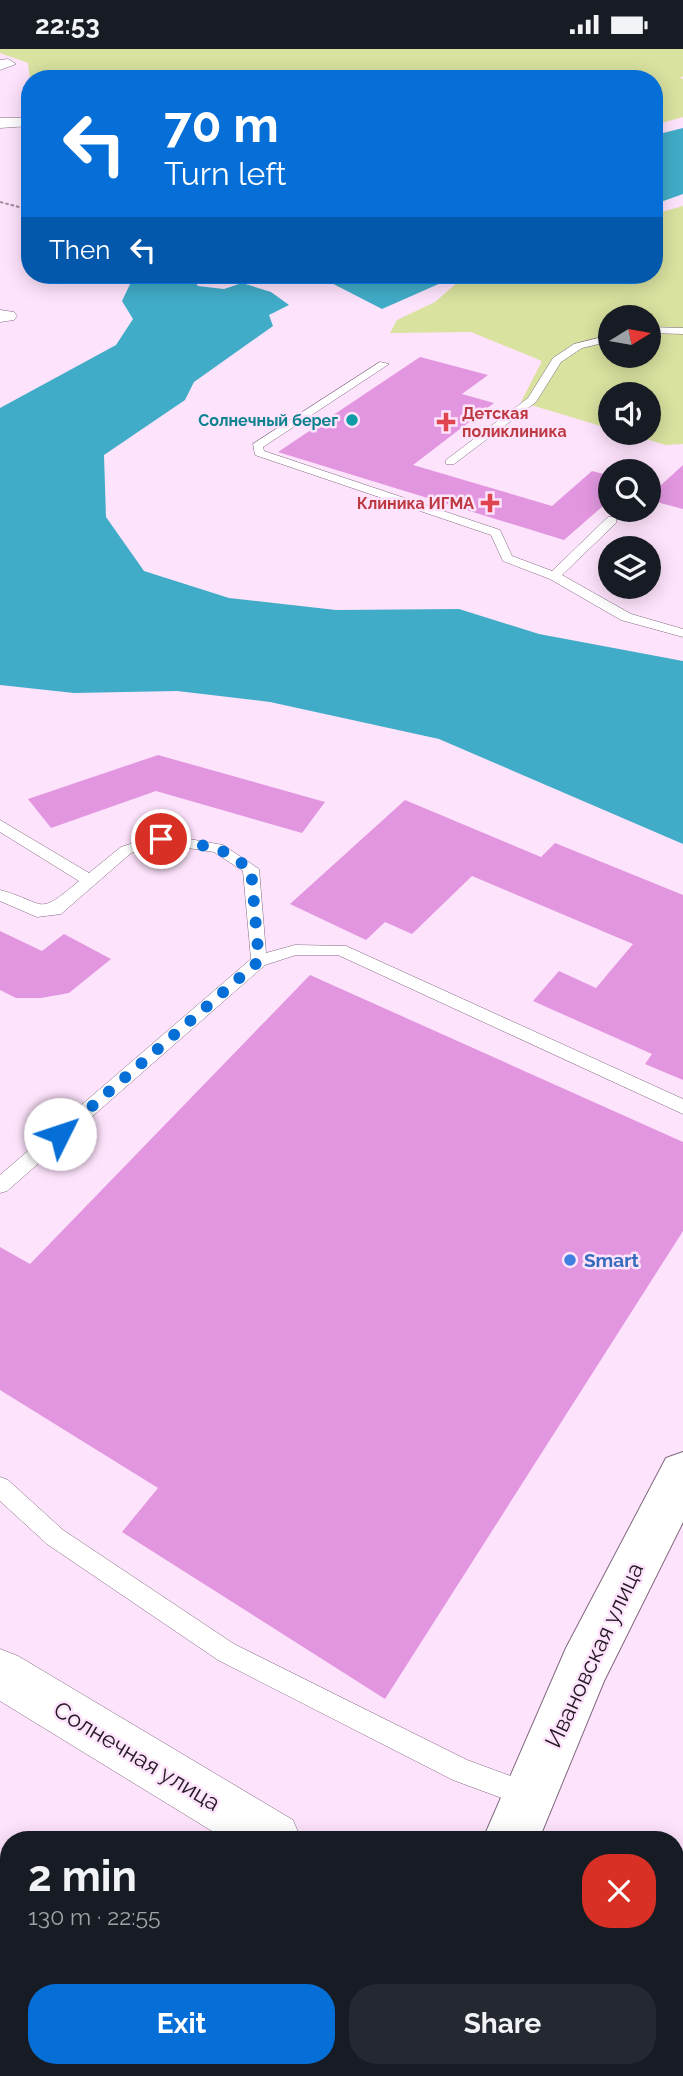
<!DOCTYPE html>
<meta charset="utf-8">
<style>
body{margin:0;font-family:Raleway,sans-serif;background:#242831;color:#f1f3f6;height:100vh;display:flex;flex-direction:column;font-size:26px;white-space:nowrap}
*{box-sizing:border-box;margin:0}
p{font-size:23px;color:#9ea1a6}
.icon{flex:none;width:38px;height:38px;fill:none;stroke:currentColor;stroke-width:2;stroke-linecap:round;stroke-linejoin:round}
.map{position:relative;flex:1;overflow:hidden}
.details{position:absolute;left:0px;top:1782px;width:684px;height:247px;display:flex;flex-direction:column;background:#171b24;border-radius:28px 28px 0 0;box-shadow:0 4px 18px #0003}
.details>*{flex:none}
.hud{position:absolute;left:21px;top:21px;width:642px;height:214px;border-radius:28px;box-shadow:0 4px 18px #0003;background:#056fd7;color:#fff;overflow:hidden}
.needle{width:46px;rotate:79deg}
.fabs{position:absolute;left:598px;top:256px;display:grid;gap:14px}
.fabs a{display:grid;place-items:center;width:63px;height:63px;border-radius:50%;background:#171b24;box-shadow:0 4px 18px #0003;font-size:35px}
.pin{position:absolute;display:grid;place-items:center;width:60px;height:60px;color:#fff;margin:-30px;border:4px solid #fff;border-radius:50%;box-shadow:0 2px 7px #0007}
.me{position:absolute;width:77px;margin:-38px;rotate:49deg;stroke-linejoin:round;filter:drop-shadow(0 0 5px #0008)}
.turn{display:flex;align-items:center;gap:24px;height:147px;padding:0 28px;font-size:32px}
.turn .icon{width:91px;height:91px;stroke-width:2.5}
.turn b{display:block;font-size:49px;line-height:60px}
.then{display:flex;align-items:center;height:66px;padding:0 28px;background:#0003;gap:14px;font-size:26px}
.round{display:grid;place-items:center;flex:none;width:74px;height:74px;border-radius:28px;background:#242831}
.overview{display:flex;align-items:center;justify-content:space-between;height:119px;padding:0 28px}
h1{font-size:42px;font-weight:700;line-height:52px}
.cta{display:flex;gap:14px;margin-top:auto;padding:14px 28px}
.cta a{flex:1;height:80px;border-radius:28px;background:#056fd7;color:#fff;font-size:28px;font-weight:700;line-height:80px;text-align:center}
.cta a+a{background:#242831;color:#f1f3f6}
.status{display:flex;justify-content:space-between;align-items:center;height:49px;padding:0 35px;background:#171b24;direction:ltr}
.status svg{height:19px;fill:currentColor}
.map>svg:first-child{display:block}
.green{fill:#d9e29f;fill-rule:evenodd}
.water{fill:#41acc8}
.building{fill:#e196df}
.lines{fill:none;stroke-linecap:round;stroke-linejoin:round}
.service-casing{stroke:#80697f;stroke-width:1}
.minor-casing{stroke:#80697f;stroke-width:1}
.primary-casing{stroke:#80697f;stroke-width:2}
.path{stroke:#a18e9f;stroke-width:2;stroke-dasharray:3.5 2;stroke-linecap:butt}
.service{fill:#fff;fill-rule:evenodd}
.minor{fill:#fff;fill-rule:evenodd}
.primary{fill:#fff;fill-rule:evenodd}
.route{stroke:#056fd7;stroke-width:12;stroke-dasharray:0 21.6}
.culture-dot{fill:#0f9aa8;stroke:#fee3fc;stroke-width:2.5}
.health-dot{fill:#e0444e;stroke:#fee3fc;stroke-width:2.5}
.shop-dot{fill:#3f7fe0;stroke:#fee3fc;stroke-width:2.5}
.labels{text-anchor:middle;stroke-width:5;stroke-linejoin:round;paint-order:stroke}
.far-health-label{font-size:16px;font-weight:bold;fill:#be3a42;stroke:#fee3fc;text-anchor:start}
.far-culture-label{font-size:16px;font-weight:bold;fill:#0d838f;stroke:#fee3fc;text-anchor:end}
.shop-label{font-size:19px;font-weight:bold;fill:#366cbe;stroke:#fee3fc;text-anchor:start}
.near-street-label{font-size:23px;fill:#231a22;stroke:#fee3fc}
</style>
<div class="status"><b>22:53</b><svg viewBox="0 0 49 12"><path d="M0 12V9h3v3zM5 12V6h3v6zM10 12V3h3v9zM15 12V0h3v12zM26 1h20v11H26zM47 4h2v5h-2z"/></svg></div>
<div class="map">
<svg width="683" height="2027" viewBox="0 0 683 2027">
<rect width="100%" height="100%" fill="#fee3fc"/>
<path class="green" d="M 0,0 L 683,0 L 683,27 L 680,29 L 683,30 L 683,68 L 655,76 L 654,30 L 30,31 L 28,14 L 0,4 Z
M 683,157 L 683,395 L 666,396 L 622,383 L 649,383 L 649,345 L 611,345 L 611,380 L 521,353 L 542,312 L 471,283 L 390,284 L 397,271 L 435,253 L 466,226 L 654,226 L 655,165 ZM 611,268 L 649,268 L 649,306 L 611,306 Z"/>
<path class="water" d="M 683,79 L 683,145 L 655,155 L 655,86 Z
M 126,226 L 190,226 L 198,237 L 224,240 L 242,234 L 271,243 L 289,256 L 269,266 L 273,277 L 194,333 L 185,351 L 104,406 L 106,468 L 144,522 L 229,549 L 336,561 L 459,560 L 539,585 L 683,612 L 683,795 L 439,690 L 270,653 L 177,642 L 74,644 L 0,636 L 0,359 L 116,296 L 133,270 L 122,252 L 132,231 Z
M 316,226 L 459,226 L 382,260 Z"/>
<path class="building" d="M 420,308 L 488,326 L 462,345 L 494,354 L 413,416 L 552,457 L 592,422 L 611,427 L 611,450 L 564,491 L 278,403 Z
M 683,416 L 683,460 L 649,451 L 649,447 Z
M 158,706 L 325,753 L 302,784 L 156,742 L 51,779 L 28,750 Z
M 405,751 L 541,808 L 555,794 L 683,846 L 683,1031 L 645,1015 L 652,1005 L 533,952 L 559,922 L 596,939 L 633,895 L 472,827 L 412,885 L 385,873 L 366,891 L 290,855 Z
M 0,882 L 42,902 L 64,885 L 111,910 L 69,944 L 41,949 L 16,949 L 0,941 Z
M 310,926 L 683,1093 L 683,1182 L 385,1650 L 122,1483 L 158,1439 L 0,1341 L 0,1198 L 30,1215 Z"/>
<g class="lines">
<defs>
<path id="service" d="M 649,278 L 683,279 L 683,285 L 649,284 Z
M 611,286 L 611,292 L 582,299 L 561,313 L 536,353 L 454,415 L 446,415 L 446,411 L 528,349 L 553,309 L 574,295 Z
M 380,313 L 389,315 L 263,398 L 264,402 L 500,481 L 512,507 L 552,522 L 608,468 L 616,468 L 616,474 L 562,526 L 631,565 L 683,580 L 683,588 L 621,571 L 550,530 L 503,512 L 491,486 L 255,406 L 253,395 Z
M 0,771 L 89,824 L 121,798 L 161,785 L 223,796 L 259,820 L 266,904 L 295,896 L 346,897 L 683,1050 L 683,1065 L 338,906 L 296,906 L 265,916 L 7,1142 L 0,1144 L 0,1126 L 251,910 L 243,822 L 214,803 L 162,795 L 131,804 L 61,865 L 37,868 L 0,852 L 0,841 C 48,854 35,869 79,832 L 0,783 Z
M 0,1428 L 8,1431 L 63,1481 L 234,1595 L 467,1711 L 535,1736 L 539,1745 L 535,1754 L 526,1758 L 453,1731 L 218,1611 L 47,1495 L 0,1452 Z"/>
<path id="minor" d="M 0,11 L 8,10 L 16,15 L 0,21 Z
M 0,69 L 30,69 L 30,77 L 0,79 Z
M 0,261 L 14,263 L 17,267 L 14,271 L 0,273 Z
M 0,1600 L 18,1607 L 293,1771 L 301,1790 L 225,1790 L 0,1652 Z"/>
<path id="primary" d="M 683,1403 L 683,1473 L 604,1632 L 539,1790 L 483,1790 L 566,1599 L 666,1409 Z
M 395,2020 L 457,2020 L 455,2027 L 393,2027 Z"/>
</defs>
<use href="#service" class="service-casing"/>
<use href="#minor" class="minor-casing"/>
<use href="#primary" class="primary-casing"/>
<path class="path" d="M 0,153 L 23,159 L 30,157"/>
<use href="#service" class="service"/>
<use href="#minor" class="minor"/>
<use href="#primary" class="primary"/>
</g>
<g class="lines">
<path class="route" d="M 60,1085 L 259,912 L 251,820 L 218,799 L 161,790"/>
</g>
<circle class="culture-dot" cx="352" cy="371" r="7"/>
<g class="health-dot">
<path d="M442.5 362.5h7v7h7v7h-7v7h-7v-7h-7v-7h7z"/>
<path d="M486.5 443.5h7v7h7v7h-7v7h-7v-7h-7v-7h7z"/>
</g>
<circle class="shop-dot" cx="570" cy="1211" r="7"/>
<g class="labels">
<g class="far-health-label">
<text x="462" y="370">Детская<tspan x="462" dy="18">поликлиника</tspan></text>
<text x="474" y="460" text-anchor="end">Клиника ИГМА</text>
</g>
<g class="far-culture-label">
<text x="338" y="377">Солнечный берег</text>
</g>
<g class="shop-label">
<text x="584" y="1218">Smart</text>
</g>
<g class="near-street-label">
<text transform="translate(594 1606) rotate(-65)" y="8">Ивановская улица</text>
<text transform="translate(137 1707) rotate(31)" y="8">Солнечная улица</text>
</g>
</g>
</svg>
<div class="fabs">
<a><svg class="needle" viewBox="-14 -14 28 28"><path d="M0-13l5 13h-10z" fill="#e53935"/><path d="M0 13l5-13h-10z" fill="#9ea1a6"/></svg></a>
<a><svg class="icon" aria-label="sound" viewBox="0 0 24 24"><path d="M4 9h4l5-4v14l-5-4H4zM17 9q2 3 0 6"/></svg></a>
<a><svg class="icon" aria-label="search" viewBox="0 0 24 24"><circle cx="10" cy="10" r="6"/><path d="M15 15l6 6"/></svg></a>
<a><svg class="icon" aria-label="layers" viewBox="0 0 24 24"><path d="M12 4l9 5-9 5-9-5zM3 14l9 5 9-5"/></svg></a>
</div>
<div class="pin" style="left:161px;top:790px;background:#d93025"><svg class="icon" aria-label="arrive" viewBox="0 0 24 24"><path d="M6 21V4h12l-3 4 3 4H6"/></svg></div>
<svg class="me" style="left:60px;top:1085px" viewBox="-20 -20 40 40"><circle r="19" fill="#fff"/><path d="M0-13L10 11 0 6-10 11z" fill="#056fd7"/></svg>
<div class="hud">
<div class="turn"><svg class="icon" aria-label="left" viewBox="0 0 24 24"><path d="M17 20v-9H6M10 6l-5 5 5 5"/></svg><div><b>70 m</b>Turn left</div></div>
<div class="then">Then<svg class="icon" aria-label="left" viewBox="0 0 24 24"><path d="M17 20v-9H6M10 6l-5 5 5 5"/></svg></div>
</div>
<section class="details">
<div class="overview"><div><h1>2 min</h1><p>130 m · 22:55</p></div><a class="round" style="background:#d93025;color:#fff"><svg class="icon" aria-label="close" viewBox="0 0 24 24"><path d="M6 6l12 12M18 6L6 18"/></svg></a></div>
<div class="cta"><a>Exit</a><a>Share</a></div>
</section>
</div>
